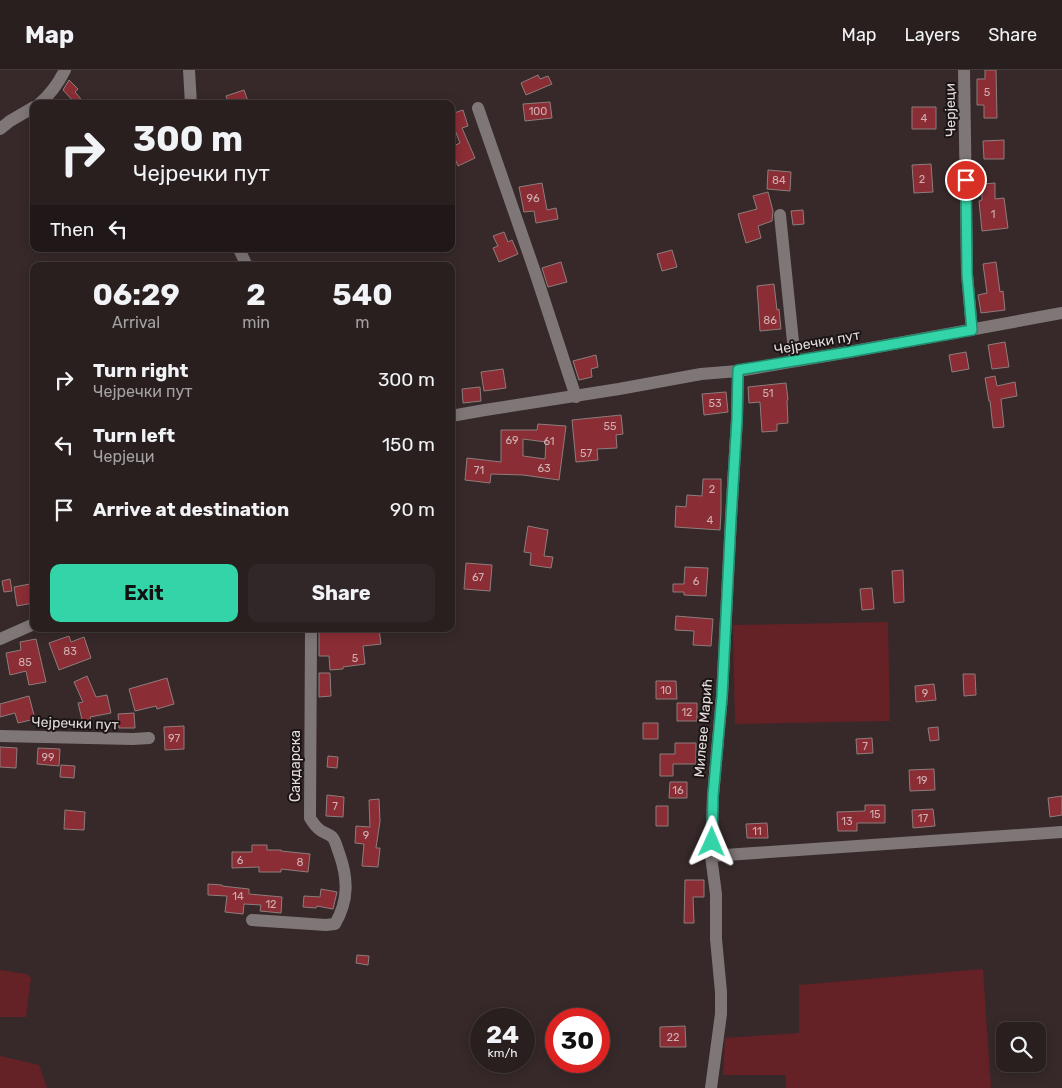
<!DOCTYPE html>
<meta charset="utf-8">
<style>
body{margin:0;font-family:Rubik,sans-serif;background:#312728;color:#f1f3f6;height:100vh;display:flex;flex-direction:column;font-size:19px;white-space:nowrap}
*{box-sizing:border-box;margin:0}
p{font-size:16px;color:#a5a2a4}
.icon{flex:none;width:28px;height:28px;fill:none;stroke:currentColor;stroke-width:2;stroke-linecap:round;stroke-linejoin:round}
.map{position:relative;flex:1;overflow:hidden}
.drawer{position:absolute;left:30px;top:192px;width:425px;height:370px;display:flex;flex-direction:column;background:#291f1f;border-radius:10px;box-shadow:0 2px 12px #0003,0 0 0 1px #453d3d}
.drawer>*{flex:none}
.hud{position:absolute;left:30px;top:30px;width:425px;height:152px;border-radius:10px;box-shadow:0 2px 12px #0003,0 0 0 1px #453d3d;background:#291f1f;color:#f1f3f6;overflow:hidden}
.fabs{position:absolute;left:996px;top:952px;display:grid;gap:10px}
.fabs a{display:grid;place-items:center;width:50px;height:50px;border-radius:10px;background:#291f1f;box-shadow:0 2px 12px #0003,0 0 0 1px #453d3d;font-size:25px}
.speed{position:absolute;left:470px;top:938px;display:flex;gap:10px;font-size:25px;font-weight:700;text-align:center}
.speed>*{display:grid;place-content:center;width:65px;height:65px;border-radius:50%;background:#291f1f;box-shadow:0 2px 12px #0003,0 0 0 1px #453d3d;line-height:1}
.speed small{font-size:12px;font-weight:400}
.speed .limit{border:8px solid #d22;background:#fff;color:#111}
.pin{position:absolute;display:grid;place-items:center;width:42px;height:42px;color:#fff;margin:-21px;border:2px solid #fff;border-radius:50%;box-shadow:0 1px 5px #0007}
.me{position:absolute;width:55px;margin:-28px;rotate:1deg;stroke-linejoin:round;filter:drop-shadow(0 0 4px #0008)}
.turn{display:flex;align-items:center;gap:18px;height:105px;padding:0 20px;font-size:22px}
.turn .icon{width:65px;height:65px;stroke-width:2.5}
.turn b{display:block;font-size:35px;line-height:42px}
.then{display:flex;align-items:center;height:48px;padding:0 20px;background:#0003;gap:10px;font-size:19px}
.eta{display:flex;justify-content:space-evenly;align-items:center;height:85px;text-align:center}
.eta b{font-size:30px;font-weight:700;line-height:35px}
.button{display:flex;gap:10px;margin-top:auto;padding:10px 20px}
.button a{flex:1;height:58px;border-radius:10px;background:#33d4a8;color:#111;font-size:20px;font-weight:700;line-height:58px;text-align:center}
.button a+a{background:#312728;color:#f1f3f6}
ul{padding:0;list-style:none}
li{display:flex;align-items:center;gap:15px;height:65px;padding:0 20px}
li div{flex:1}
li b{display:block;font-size:19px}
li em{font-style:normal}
header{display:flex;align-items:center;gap:30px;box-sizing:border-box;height:70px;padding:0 25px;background:#291f1f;border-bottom:1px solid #453d3d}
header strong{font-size:24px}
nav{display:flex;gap:28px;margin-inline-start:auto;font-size:18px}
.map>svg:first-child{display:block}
.green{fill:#642126}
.building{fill:#8b2d35;stroke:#8e7d7d;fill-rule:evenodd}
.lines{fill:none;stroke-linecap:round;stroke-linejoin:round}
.minor{stroke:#7f7777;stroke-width:12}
.route-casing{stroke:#218a6d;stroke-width:12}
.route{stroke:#33d4a8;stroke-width:9}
.labels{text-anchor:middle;stroke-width:4;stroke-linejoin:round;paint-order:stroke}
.number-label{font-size:11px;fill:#ceb0b2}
.street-label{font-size:14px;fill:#e4dbdb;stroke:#1a1414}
</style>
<header>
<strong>Map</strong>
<nav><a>Map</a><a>Layers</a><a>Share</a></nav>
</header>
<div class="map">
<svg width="1062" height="1018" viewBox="0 0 1062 1018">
<rect width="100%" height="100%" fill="#372929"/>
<path class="green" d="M 888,552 L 890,651 L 735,654 L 733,555 Z
M 983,899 L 991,1018 L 786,1018 L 786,1005 L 723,1005 L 725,968 L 799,963 L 799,915 Z
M 0,900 L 26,904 L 31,908 L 26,947 L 0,947 Z
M 0,986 L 39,995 L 47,1018 L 0,1018 Z"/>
<path class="building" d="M 985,0 L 996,0 L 997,48 L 984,48 L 984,35 L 977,35 L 977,9 L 985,9 Z
M 538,5 L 540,9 L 548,6 L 552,14 L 526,25 L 521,13 Z
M 69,10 L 78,19 L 75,22 L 85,34 L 76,34 L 63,20 Z
M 244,20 L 249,34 L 229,34 L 226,26 Z
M 550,32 L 552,48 L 525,51 L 523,34 Z
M 912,37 L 936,37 L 936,59 L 912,59 Z
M 463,40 L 468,56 L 462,58 L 475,88 L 458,96 L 451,79 L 451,77 L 460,73 L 451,50 L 451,44 Z
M 1004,70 L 1004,89 L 984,89 L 983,71 Z
M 931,94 L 933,122 L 914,123 L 912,95 Z
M 768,100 L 791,102 L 790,121 L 767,119 Z
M 542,113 L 547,140 L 556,138 L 558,149 L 536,153 L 534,141 L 524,142 L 519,117 Z
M 995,113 L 995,129 L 1004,128 L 1008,158 L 982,161 L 979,131 L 982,130 L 982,114 Z
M 768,122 L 773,141 L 772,151 L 758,156 L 761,168 L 746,173 L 738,144 L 757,139 L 753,126 Z
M 803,140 L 804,154 L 793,155 L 791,141 Z
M 504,162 L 508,172 L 512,170 L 518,184 L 499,192 L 493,178 L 498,176 L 493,166 Z
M 672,180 L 677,197 L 662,201 L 657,184 Z
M 561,192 L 567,212 L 548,217 L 542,198 Z
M 996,192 L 1000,222 L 1003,221 L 1005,240 L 981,243 L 978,225 L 987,223 L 983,194 Z
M 774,214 L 777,240 L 779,239 L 781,259 L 760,261 L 757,216 Z
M 1005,272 L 1009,297 L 992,299 L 988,275 Z
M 966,282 L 969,299 L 952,302 L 949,285 Z
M 596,285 L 598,297 L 591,299 L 592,307 L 579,310 L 573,291 Z
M 503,299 L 506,318 L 484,321 L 481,302 Z
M 995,306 L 997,316 L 1015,312 L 1017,326 L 1001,329 L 1004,357 L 993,358 L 990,331 L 989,331 L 985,308 Z
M 786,313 L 788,330 L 787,330 L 788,353 L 777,354 L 777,361 L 762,362 L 760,332 L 749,333 L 748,317 Z
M 480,317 L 481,331 L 463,333 L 462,319 Z
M 726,322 L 728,342 L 704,345 L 702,324 Z
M 621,345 L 623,364 L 616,365 L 617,378 L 597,379 L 598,390 L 576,392 L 572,350 Z
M 538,354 L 566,356 L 559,410 L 523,405 L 491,404 L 490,413 L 465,410 L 467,388 L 501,392 L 501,360 L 537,360 ZM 523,369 L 546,372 L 545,389 L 523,386 Z
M 703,409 L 721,409 L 721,442 L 720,460 L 675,457 L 676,436 L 686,437 L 687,425 L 702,426 Z
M 528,456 L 548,460 L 544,486 L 553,487 L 551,498 L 530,495 L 531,483 L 524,482 Z
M 466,493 L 492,495 L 490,521 L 464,519 Z
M 685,497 L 708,498 L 706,526 L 684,525 L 684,522 L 673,522 L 673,514 L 684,514 Z
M 903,500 L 904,532 L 894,533 L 892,501 Z
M 10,509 L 12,521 L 4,522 L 2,511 Z
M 30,514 L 33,533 L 17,536 L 14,517 Z
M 872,518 L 874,539 L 862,540 L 860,519 Z
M 676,546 L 713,549 L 711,576 L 693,575 L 694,561 L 675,560 Z
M 319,559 L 379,559 L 381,574 L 363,576 L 365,594 L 343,597 L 343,599 L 330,600 L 329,586 L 319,586 Z
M 69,566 L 71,572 L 84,567 L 91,588 L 59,600 L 49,573 Z
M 36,569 L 46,612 L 29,615 L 26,601 L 10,605 L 6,583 L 21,580 L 20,572 Z
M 319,603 L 330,603 L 331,626 L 319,627 Z
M 963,604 L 975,604 L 976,625 L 964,626 Z
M 87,606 L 96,627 L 107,625 L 111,643 L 90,647 L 92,656 L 84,658 L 78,633 L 83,632 L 74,612 Z
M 167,608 L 174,634 L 157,639 L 156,636 L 135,641 L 129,619 Z
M 656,611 L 676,611 L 677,629 L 656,629 Z
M 934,614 L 936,630 L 916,632 L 915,616 Z
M 29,626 L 35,649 L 18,653 L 15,643 L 0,647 L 0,634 Z
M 677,633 L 697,633 L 697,651 L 677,651 Z
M 134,643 L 135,658 L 119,658 L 118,644 Z
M 643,653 L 658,653 L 658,669 L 643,669 Z
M 184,656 L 184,679 L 165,680 L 164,657 Z
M 938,657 L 939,670 L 930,671 L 928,658 Z
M 872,668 L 873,683 L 857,684 L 856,669 Z
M 675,673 L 696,673 L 696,694 L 673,694 L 673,706 L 660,706 L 660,684 L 675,684 Z
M 0,677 L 17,678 L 16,698 L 0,697 Z
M 38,678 L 60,679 L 59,696 L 37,694 Z
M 328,686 L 338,687 L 337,698 L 327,697 Z
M 61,695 L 75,696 L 74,708 L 60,707 Z
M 934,699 L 935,720 L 910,721 L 909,700 Z
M 670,712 L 687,712 L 687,728 L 669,728 Z
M 327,725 L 344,727 L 343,747 L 326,746 Z
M 1062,726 L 1062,745 L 1050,747 L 1048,728 Z
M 379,729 L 380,751 L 376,778 L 380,778 L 378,797 L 362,796 L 364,774 L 355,773 L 356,756 L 370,757 L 369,730 Z
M 865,735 L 885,735 L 885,753 L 857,753 L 857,761 L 838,761 L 837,742 L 865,741 Z
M 656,736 L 668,736 L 668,756 L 656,756 Z
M 933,739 L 935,756 L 913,758 L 912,740 Z
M 65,740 L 85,742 L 84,760 L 64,759 Z
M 767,753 L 768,768 L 747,768 L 746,754 Z
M 252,775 L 267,775 L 267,780 L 281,780 L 281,781 L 310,784 L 308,802 L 281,799 L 281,802 L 259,802 L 259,797 L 232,798 L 232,782 L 252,782 Z
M 685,810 L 704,810 L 704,827 L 693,827 L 694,853 L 684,853 Z
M 208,814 L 222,815 L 222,816 L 249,819 L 249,824 L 282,827 L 281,843 L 260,841 L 261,835 L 244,834 L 243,844 L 225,842 L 227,826 L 208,825 Z
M 321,819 L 337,822 L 333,839 L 317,836 L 316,838 L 303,837 L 304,826 L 320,827 Z
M 357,885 L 369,886 L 368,895 L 356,893 Z
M 685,956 L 686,977 L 660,977 L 660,957 Z"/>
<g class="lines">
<path class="minor" d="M 189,0 L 191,34
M 964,0 L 967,204 L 972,260
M 39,34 C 51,24 58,14 65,0
M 478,38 L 535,202 L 576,327
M 0,59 L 10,51 L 34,37
M 780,145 L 795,291
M 239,179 L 247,196
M 451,346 L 485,340 L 619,319 L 701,304 L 738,301 L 849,282 L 1062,243
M 0,569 L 34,554
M 0,666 L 133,669 L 149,668
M 711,786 L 1062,762
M 252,850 L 326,855 L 335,854 C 349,830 348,808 339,783 C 337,778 336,772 333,768 C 330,764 324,763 320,760 C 316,757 313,753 310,748 L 311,559
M 711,1018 L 721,944 L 721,922 L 716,869 L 716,824 L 711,786 L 713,726 L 722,626 L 731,448 L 737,349 L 738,301"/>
</g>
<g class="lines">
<defs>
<path id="route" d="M 712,772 L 713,726 L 722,626 L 731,448 L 737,349 L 738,300 L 849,282 L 972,260 L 967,204 L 966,110"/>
</defs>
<use href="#route" class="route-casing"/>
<use href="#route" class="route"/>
</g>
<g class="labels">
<g class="number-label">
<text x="987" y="26">5</text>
<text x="538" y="45">100</text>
<text x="924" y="52">4</text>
<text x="922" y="113">2</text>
<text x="779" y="114">84</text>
<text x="533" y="132">96</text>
<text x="993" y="148">1</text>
<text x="770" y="254">86</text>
<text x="768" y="327">51</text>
<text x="715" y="337">53</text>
<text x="610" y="360">55</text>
<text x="512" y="374">69</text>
<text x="549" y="375">61</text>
<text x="586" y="387">57</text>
<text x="544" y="402">63</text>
<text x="479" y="404">71</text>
<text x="712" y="423">2</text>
<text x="710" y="454">4</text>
<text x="478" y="511">67</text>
<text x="696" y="515">6</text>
<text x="70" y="585">83</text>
<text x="355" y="592">5</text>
<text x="25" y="596">85</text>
<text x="666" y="624">10</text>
<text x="925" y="627">9</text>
<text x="687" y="646">12</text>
<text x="174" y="672">97</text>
<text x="865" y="680">7</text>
<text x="48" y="691">99</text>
<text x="922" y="714">19</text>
<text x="678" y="724">16</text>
<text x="335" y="740">7</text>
<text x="875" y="748">15</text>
<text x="923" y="752">17</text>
<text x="847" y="755">13</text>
<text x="757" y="765">11</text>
<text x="366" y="769">9</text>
<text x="240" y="794">6</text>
<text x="300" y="796">8</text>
<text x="238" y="830">14</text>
<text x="271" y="838">12</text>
<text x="673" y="971">22</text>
</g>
<g class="street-label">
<text transform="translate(950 40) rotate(-91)" y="5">Черјеци</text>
<text transform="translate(817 272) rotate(-10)" y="5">Чејречки пут</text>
<text transform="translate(75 653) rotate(2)" y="5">Чејречки пут</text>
<text transform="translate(703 658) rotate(-85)" y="5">Милеве Мaрић</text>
<text transform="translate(295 696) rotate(-90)" y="5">Сакдарска</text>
</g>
</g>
</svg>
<div class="fabs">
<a><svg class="icon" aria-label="search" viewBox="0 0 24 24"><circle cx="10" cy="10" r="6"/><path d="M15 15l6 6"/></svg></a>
</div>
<div class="speed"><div>24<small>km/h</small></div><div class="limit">30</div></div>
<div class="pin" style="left:966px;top:110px;background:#d93025"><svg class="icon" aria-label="arrive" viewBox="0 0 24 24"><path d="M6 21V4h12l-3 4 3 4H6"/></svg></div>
<svg class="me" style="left:712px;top:772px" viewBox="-20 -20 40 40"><path d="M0-17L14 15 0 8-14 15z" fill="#33d4a8" stroke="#fff" stroke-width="4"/></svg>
<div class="hud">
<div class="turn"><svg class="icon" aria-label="right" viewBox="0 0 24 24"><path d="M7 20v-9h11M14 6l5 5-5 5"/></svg><div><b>300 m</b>Чејречки пут</div></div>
<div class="then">Then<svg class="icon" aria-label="left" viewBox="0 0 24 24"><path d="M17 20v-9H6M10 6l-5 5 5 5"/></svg></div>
</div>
<section class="drawer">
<div class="eta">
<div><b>06:29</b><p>Arrival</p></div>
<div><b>2</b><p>min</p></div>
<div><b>540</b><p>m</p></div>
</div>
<ul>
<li><svg class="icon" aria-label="right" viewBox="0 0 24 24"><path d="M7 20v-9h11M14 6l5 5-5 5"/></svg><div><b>Turn right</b><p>Чејречки пут</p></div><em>300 m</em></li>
<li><svg class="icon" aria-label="left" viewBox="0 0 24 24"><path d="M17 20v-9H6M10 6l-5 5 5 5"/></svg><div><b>Turn left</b><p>Черјеци</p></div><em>150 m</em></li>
<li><svg class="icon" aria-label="arrive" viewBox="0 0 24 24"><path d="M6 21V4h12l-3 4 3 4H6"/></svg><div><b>Arrive at destination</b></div><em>90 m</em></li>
</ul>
<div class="button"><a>Exit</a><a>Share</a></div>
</section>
</div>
